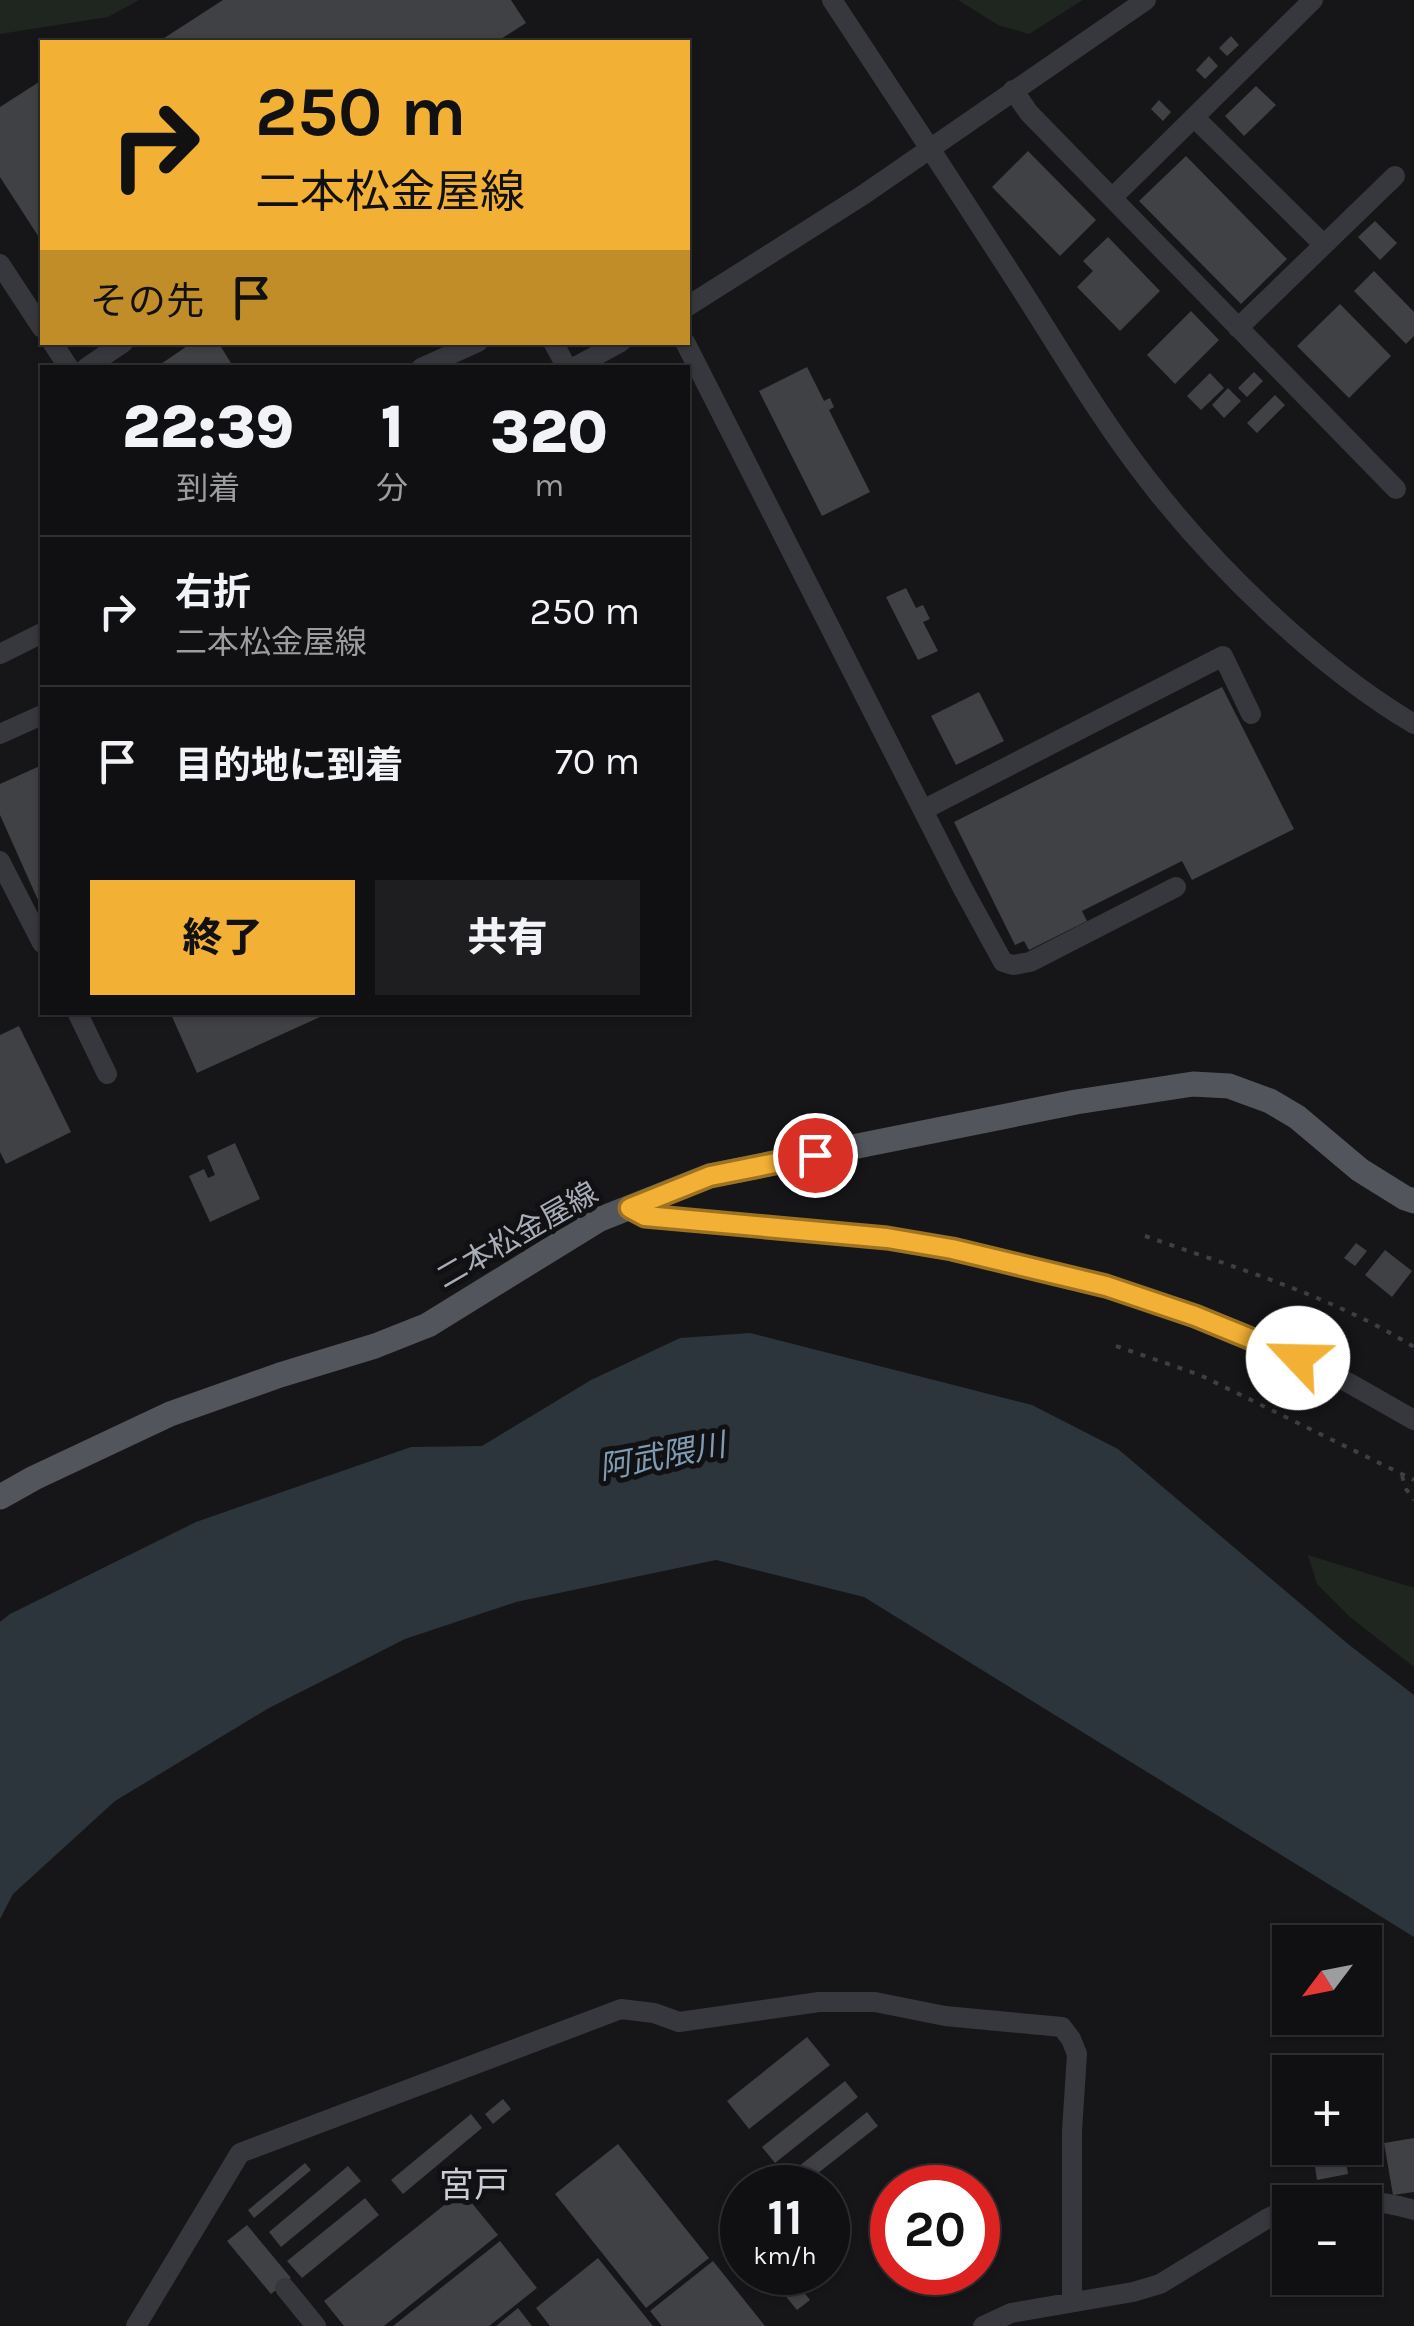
<!DOCTYPE html>
<html lang="ja">
<meta charset="utf-8">
<style>
body{margin:0;font-family:Karla,"Noto Sans JP",sans-serif;background:#1e1e20;color:#f1f3f6;height:100vh;display:flex;flex-direction:column;font-size:38px;white-space:nowrap}
*{box-sizing:border-box;margin:0}
p{font-size:32px;color:#9c9d9f}
.icon{flex:none;width:55px;height:55px;fill:none;stroke:currentColor;stroke-width:2;stroke-linecap:round;stroke-linejoin:round}
.map{position:relative;flex:1;overflow:hidden}
.panel{position:absolute;left:40px;top:365px;width:650px;height:650px;display:flex;flex-direction:column;background:#101012;border-radius:0px;box-shadow:0 2px 8px #0004,0 0 0 2px #303032}
.panel>*{flex:none}
.top-card{position:absolute;left:40px;top:40px;width:650px;height:305px;border-radius:0px;box-shadow:0 2px 8px #0004,0 0 0 2px #303032;background:#f2b134;color:#111;overflow:hidden}
.needle{width:65px;rotate:238deg}
.fabs{position:absolute;left:1272px;top:1925px;display:grid;gap:20px}
.fabs a{display:grid;place-items:center;width:110px;height:110px;border-radius:0px;background:#101012;box-shadow:0 2px 8px #0004,0 0 0 2px #303032;font-size:50px}
.speed{position:absolute;left:720px;top:2165px;display:flex;gap:20px;font-size:50px;font-weight:700;text-align:center}
.speed>*{display:grid;place-content:center;width:130px;height:130px;border-radius:50%;background:#101012;box-shadow:0 2px 8px #0004,0 0 0 2px #303032;line-height:1}
.speed small{font-size:25px;font-weight:400}
.speed .limit{border:15px solid #d22;background:#fff;color:#111}
.pin{position:absolute;display:grid;place-items:center;width:85px;height:85px;color:#fff;margin:-42px;border:5px solid #fff;border-radius:50%;box-shadow:0 2px 10px #0007}
.me{position:absolute;width:110px;margin:-55px;rotate:294deg;stroke-linejoin:round;filter:drop-shadow(0 0 8px #0008)}
.turn{display:flex;align-items:center;gap:35px;height:210px;padding:0 50px;font-size:45px}
.turn .icon{width:130px;height:130px;stroke-width:2.5}
.turn b{display:block;font-size:70px;line-height:85px}
.then{display:flex;align-items:center;height:95px;padding:0 50px;background:#0003;gap:20px;font-size:38px}
.eta{display:flex;justify-content:space-evenly;align-items:center;height:170px;text-align:center}
.eta b{font-size:60px;font-weight:800;line-height:70px}
.cta{display:flex;gap:20px;margin-top:auto;padding:20px 50px}
.cta a{flex:1;height:115px;border-radius:0px;background:#f2b134;color:#111;font-size:40px;font-weight:800;line-height:115px;text-align:center}
.cta a+a{background:#1e1e20;color:#f1f3f6}
ul{padding:0;list-style:none}
li{display:flex;align-items:center;gap:30px;height:150px;padding:0 50px;border-top:2px solid #303032}
li div{flex:1}
li b{display:block;font-size:38px}
li em{font-style:normal}
.map>svg:first-child{display:block}
.green{fill:#1e261f}
.water{fill:#2c353c}
.building{fill:#404145}
.lines{fill:none;stroke-linecap:round;stroke-linejoin:round}
.path{stroke:#3d3f44;stroke-width:4;stroke-dasharray:5 8;stroke-linecap:butt}
.minor{stroke:#37383d;stroke-width:20}
.major{stroke:#53555c;stroke-width:25}
.route-casing{stroke:#9d7322;stroke-width:25}
.route{stroke:#f2b134;stroke-width:18}
.labels{text-anchor:middle;stroke-width:10;stroke-linejoin:round;paint-order:stroke}
.street-label{font-size:30px;fill:#a8adb8;stroke:#111113}
.water-label{font-size:32px;font-style:italic;fill:#7f9bb3;stroke:#111113}
.quarter-label{font-size:35px;fill:#c9ccd4;stroke:#111113}
</style>
<div class="map">
<svg width="1414" height="2326" viewBox="0 0 1414 2326">
<rect width="100%" height="100%" fill="#161618"/>
<path class="green" d="M 0,0 L 139,0 L 108,17 L 0,34 Z
M 958,0 L 1083,0 L 1029,34 L 998,25 Z
M 1308,1555 L 1414,1588 L 1414,1667 L 1350,1617 L 1317,1584 Z"/>
<path class="water" d="M 750,1333 L 1032,1405 L 1118,1449 L 1348,1644 L 1414,1695 L 1414,1937 L 864,1597 L 716,1560 L 516,1602 L 405,1639 L 269,1708 L 115,1801 L 13,1894 L 0,1919 L 0,1622 L 10,1614 L 196,1522 L 411,1447 L 482,1446 L 591,1380 L 680,1338 Z"/>
<path class="building" d="M 223,0 L 511,0 L 526,23 L 496,42 L 158,42 Z
M 1231,36 L 1239,45 L 1227,56 L 1219,48 Z
M 1209,56 L 1218,66 L 1205,79 L 1196,70 Z
M 39,82 L 42,88 L 42,242 L 0,177 L 0,107 Z
M 1256,86 L 1276,105 L 1244,136 L 1225,116 Z
M 1159,100 L 1171,112 L 1163,121 L 1151,109 Z
M 1028,151 L 1096,220 L 1060,256 L 992,187 Z
M 1186,156 L 1287,259 L 1241,304 L 1139,201 Z
M 1375,221 L 1397,243 L 1380,260 L 1358,237 Z
M 1108,237 L 1160,291 L 1120,331 L 1077,287 L 1093,271 L 1083,261 Z
M 1374,271 L 1414,312 L 1414,336 L 1406,344 L 1354,291 Z
M 1340,304 L 1391,356 L 1349,398 L 1297,346 Z
M 1191,311 L 1219,340 L 1175,384 L 1147,355 Z
M 193,342 L 218,342 L 234,368 L 155,368 Z
M 807,367 L 824,401 L 830,398 L 834,407 L 829,410 L 870,492 L 822,516 L 759,391 Z
M 1254,372 L 1263,381 L 1247,397 L 1238,388 Z
M 1210,373 L 1224,388 L 1201,410 L 1187,396 Z
M 1228,388 L 1241,401 L 1224,418 L 1212,405 Z
M 1275,395 L 1285,405 L 1257,433 L 1247,423 Z
M 906,588 L 916,608 L 923,605 L 930,619 L 923,622 L 938,651 L 918,660 L 886,597 Z
M 1222,687 L 1294,829 L 1192,880 L 1182,861 L 1082,911 L 1087,921 L 1029,950 L 1024,941 L 1015,945 L 954,822 Z
M 979,692 L 1004,741 L 956,765 L 931,716 Z
M 42,765 L 42,909 L 0,815 L 0,784 Z
M 170,1012 L 331,1012 L 197,1073 Z
M 19,1026 L 71,1132 L 6,1164 L 0,1152 L 0,1035 Z
M 235,1143 L 260,1199 L 210,1222 L 189,1176 L 204,1169 L 208,1178 L 215,1175 L 207,1156 Z
M 1356,1243 L 1367,1251 L 1355,1266 L 1344,1258 Z
M 1385,1250 L 1412,1271 L 1392,1297 L 1365,1275 Z
M 807,2037 L 830,2065 L 749,2129 L 727,2101 Z
M 845,2081 L 858,2097 L 775,2163 L 762,2147 Z
M 503,2099 L 511,2109 L 493,2124 L 485,2114 Z
M 867,2112 L 878,2126 L 799,2188 L 788,2175 Z
M 471,2114 L 482,2128 L 403,2194 L 391,2180 Z
M 1414,2138 L 1414,2192 L 1393,2195 L 1384,2143 Z
M 618,2144 L 709,2258 L 646,2308 L 555,2194 Z
M 1345,2154 L 1348,2174 L 1317,2180 L 1314,2160 Z
M 305,2163 L 311,2170 L 254,2218 L 248,2210 Z
M 348,2166 L 361,2181 L 281,2247 L 269,2232 Z
M 462,2191 L 498,2235 L 384,2326 L 344,2326 L 324,2301 Z
M 365,2198 L 379,2215 L 302,2278 L 287,2261 Z
M 247,2225 L 291,2278 L 271,2294 L 227,2241 Z
M 500,2241 L 537,2288 L 489,2326 L 393,2326 Z
M 598,2258 L 653,2326 L 550,2326 L 536,2308 Z
M 713,2261 L 765,2326 L 662,2326 L 650,2311 Z
M 796,2282 L 810,2300 L 797,2310 L 783,2293 Z
M 518,2308 L 532,2326 L 496,2326 Z"/>
<g class="lines">
<path class="path" d="M 1145,1236 C 1236,1268 1332,1296 1414,1347
M 1116,1346 L 1200,1375 L 1414,1480
M 1402,1476 L 1406,1489 L 1414,1500"/>
<path class="minor" d="M 832,0 C 893,92 954,185 1014,278 C 1058,346 1098,416 1148,480 C 1216,568 1318,667 1414,724
M 1013,90 L 1029,113 L 1396,489
M 1195,118 L 1324,245
M 1112,198 L 1313,0
M 0,264 L 42,328
M 688,306 L 863,195 L 1146,0
M 1238,328 L 1395,176
M 52,342 L 69,368
M 553,342 L 567,368
M 685,342 L 962,887 L 1003,962 L 1013,965 L 1030,962 L 1176,887
M 86,368 L 124,342
M 421,368 L 478,342
M 573,368 L 621,342
M 0,654 L 42,633
M 0,734 L 42,715
M 923,810 L 1223,656 L 1251,714
M 0,861 L 42,943
M 77,1012 L 107,1074
M 630,1208 L 645,1215 L 887,1238 L 952,1249 L 1106,1286 L 1195,1316 L 1272,1346 L 1349,1383 L 1414,1420
M 1306,2202 C 1343,2199 1378,2199 1414,2210
M 285,2288 L 316,2326
M 136,2326 L 240,2153 L 621,2009 L 654,2013 L 679,2022 L 819,2002 L 875,2002 L 945,2016 L 1062,2027 L 1071,2039 L 1077,2054 L 1072,2131 L 1072,2295
M 983,2326 L 1011,2313 L 1133,2292 L 1160,2284 L 1268,2218 L 1290,2208"/>
<path class="major" d="M 0,1497 L 34,1478 L 170,1414 L 280,1375 L 375,1346 L 428,1325 L 598,1220 L 709,1176 L 1076,1102 L 1193,1084 L 1229,1086 L 1270,1101 L 1297,1117 L 1360,1170 L 1405,1198 L 1414,1201"/>
</g>
<g class="lines">
<defs>
<path id="route" d="M 815,1155 L 710,1176 L 630,1208 L 645,1216 L 887,1238 L 952,1249 L 1106,1286 L 1195,1316 L 1298,1358"/>
</defs>
<use href="#route" class="route-casing"/>
<use href="#route" class="route"/>
</g>
<g class="labels">
<g class="street-label">
<text transform="translate(517 1235) rotate(-30)" y="10">二本松金屋線</text>
</g>
<g class="water-label">
<text transform="translate(662 1456) rotate(-11)" y="11">阿武隈川</text>
</g>
<g class="quarter-label">
<text x="474" y="2197">宮戸</text>
</g>
</g>
</svg>
<div class="fabs">
<a><svg class="needle" viewBox="-14 -14 28 28"><path d="M0-13l5 13h-10z" fill="#e53935"/><path d="M0 13l5-13h-10z" fill="#9c9d9f"/></svg></a>
<a>+</a>
<a>−</a>
</div>
<div class="speed"><div>11<small>km/h</small></div><div class="limit">20</div></div>
<div class="pin" style="left:815px;top:1155px;background:#d93025"><svg class="icon" aria-label="arrive" viewBox="0 0 24 24"><path d="M6 21V4h12l-3 4 3 4H6"/></svg></div>
<svg class="me" style="left:1298px;top:1358px" viewBox="-20 -20 40 40"><circle r="19" fill="#fff"/><path d="M0-13L10 11 0 6-10 11z" fill="#f2b134"/></svg>
<div class="top-card">
<div class="turn"><svg class="icon" aria-label="right" viewBox="0 0 24 24"><path d="M7 20v-9h11M14 6l5 5-5 5"/></svg><div><b>250 m</b>二本松金屋線</div></div>
<div class="then">その先<svg class="icon" aria-label="arrive" viewBox="0 0 24 24"><path d="M6 21V4h12l-3 4 3 4H6"/></svg></div>
</div>
<section class="panel">
<div class="eta">
<div><b>22:39</b><p>到着</p></div>
<div><b>1</b><p>分</p></div>
<div><b>320</b><p>m</p></div>
</div>
<ul>
<li><svg class="icon" aria-label="right" viewBox="0 0 24 24"><path d="M7 20v-9h11M14 6l5 5-5 5"/></svg><div><b>右折</b><p>二本松金屋線</p></div><em>250 m</em></li>
<li><svg class="icon" aria-label="arrive" viewBox="0 0 24 24"><path d="M6 21V4h12l-3 4 3 4H6"/></svg><div><b>目的地に到着</b></div><em>70 m</em></li>
</ul>
<div class="cta"><a>終了</a><a>共有</a></div>
</section>
</div>
